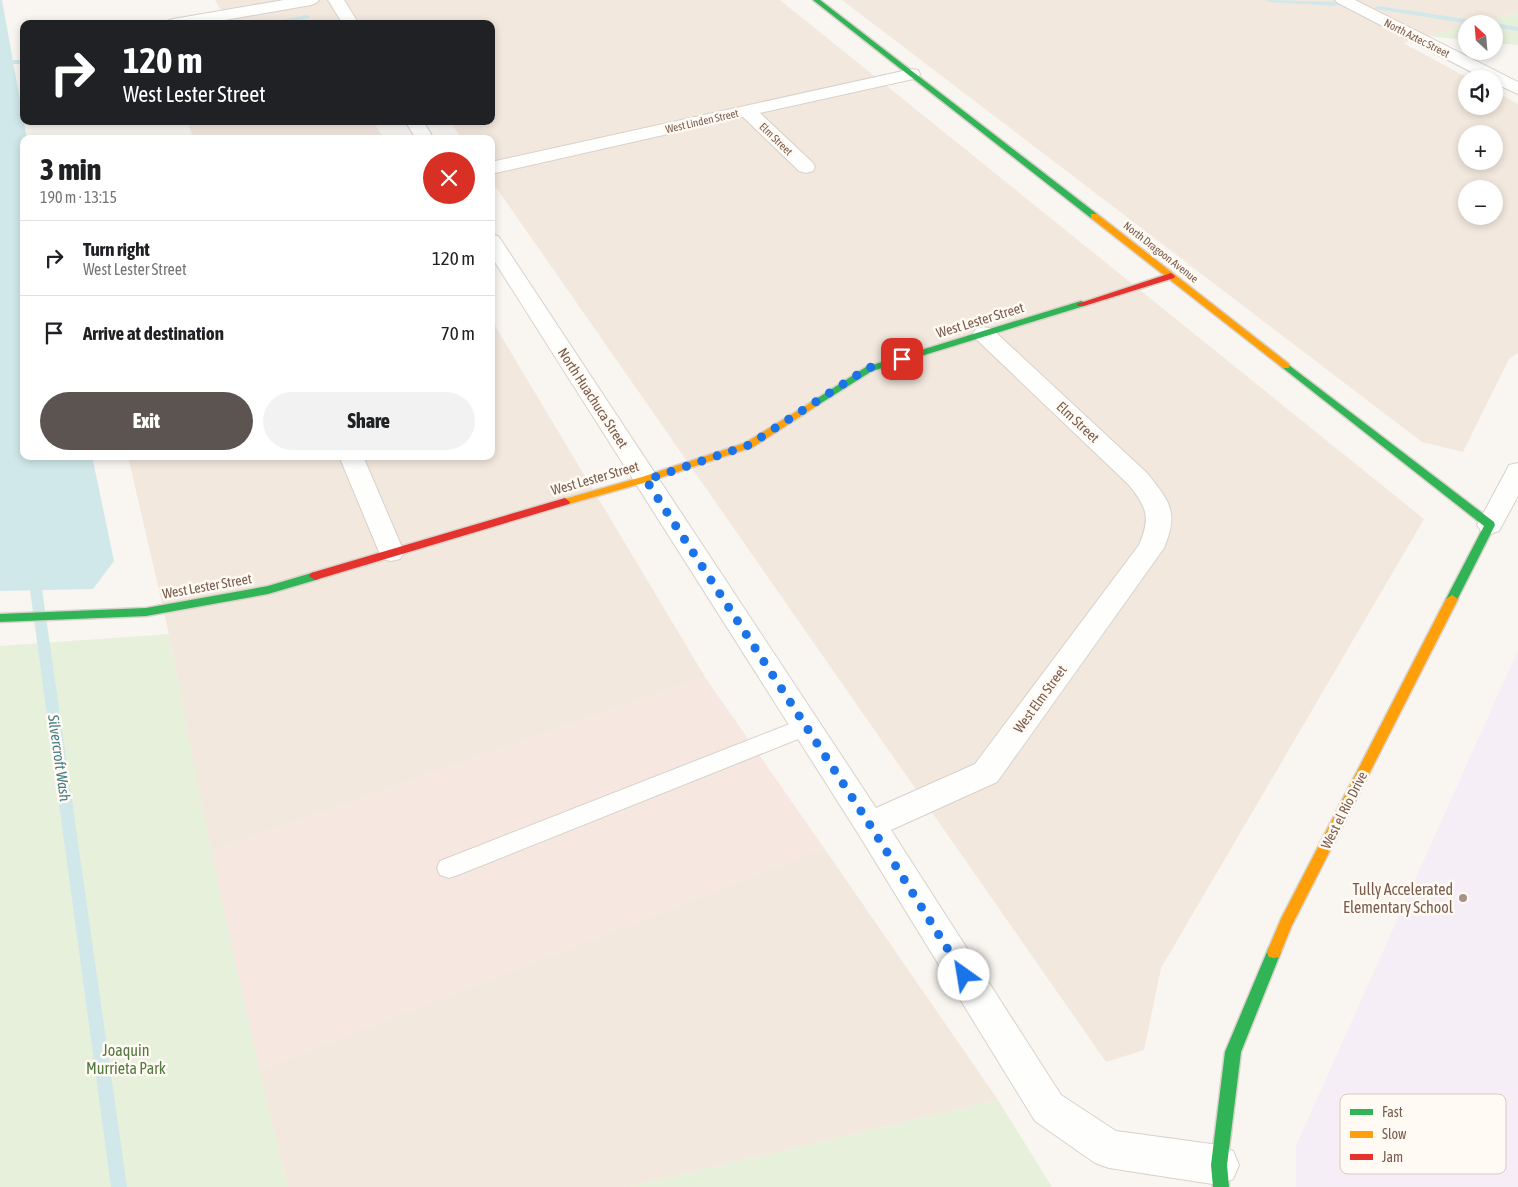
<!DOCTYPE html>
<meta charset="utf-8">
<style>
body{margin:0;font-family:"Asap Condensed",sans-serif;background:#f2f2f2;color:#202124;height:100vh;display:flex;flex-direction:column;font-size:19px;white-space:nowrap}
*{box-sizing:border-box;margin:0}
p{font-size:16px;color:#757577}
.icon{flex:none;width:28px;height:28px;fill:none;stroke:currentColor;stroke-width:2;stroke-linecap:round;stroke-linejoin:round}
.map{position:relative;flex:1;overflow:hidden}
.panel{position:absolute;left:20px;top:135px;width:475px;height:325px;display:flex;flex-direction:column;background:#fff;border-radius:10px;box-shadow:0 2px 8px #0003}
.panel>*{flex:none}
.hud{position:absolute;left:20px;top:20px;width:475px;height:105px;border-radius:10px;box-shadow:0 2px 8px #0003;background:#202124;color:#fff;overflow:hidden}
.needle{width:32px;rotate:334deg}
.buttons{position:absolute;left:1458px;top:15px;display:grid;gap:10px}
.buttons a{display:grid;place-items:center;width:45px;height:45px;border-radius:50%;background:#fff;box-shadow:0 2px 8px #0003;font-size:25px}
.pin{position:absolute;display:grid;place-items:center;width:42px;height:42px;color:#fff;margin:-21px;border-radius:10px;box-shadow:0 2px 8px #0006}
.me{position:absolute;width:55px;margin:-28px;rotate:328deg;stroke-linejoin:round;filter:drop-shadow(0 0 4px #0008)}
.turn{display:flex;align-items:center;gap:18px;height:105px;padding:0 20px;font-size:22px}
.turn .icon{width:65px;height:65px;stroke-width:2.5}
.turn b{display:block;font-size:35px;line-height:42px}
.round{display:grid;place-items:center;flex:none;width:52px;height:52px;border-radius:26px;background:#f2f2f2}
.head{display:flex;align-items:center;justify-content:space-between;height:85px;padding:0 20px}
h1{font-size:30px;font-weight:800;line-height:38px}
.action{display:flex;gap:10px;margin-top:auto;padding:10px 20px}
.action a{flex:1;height:58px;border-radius:30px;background:#5c5450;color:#fff;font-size:20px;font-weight:800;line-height:58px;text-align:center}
.action a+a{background:#f2f2f2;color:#202124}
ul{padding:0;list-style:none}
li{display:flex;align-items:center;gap:15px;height:75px;padding:0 20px;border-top:1px solid #e0e0e0}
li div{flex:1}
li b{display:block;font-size:19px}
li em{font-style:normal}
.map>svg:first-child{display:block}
.residential{fill:#f2e8de;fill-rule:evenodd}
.commercial{fill:#f6e8e1}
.education{fill:#f6eef6}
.green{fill:#e7f0db}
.water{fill:#d0e8ea}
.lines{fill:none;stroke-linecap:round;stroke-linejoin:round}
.stream{fill:#d0e8ea;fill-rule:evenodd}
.lane-casing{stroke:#d7d1cb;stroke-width:2}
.street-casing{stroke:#d7d1cb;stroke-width:2}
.fast-casing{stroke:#d9d2cb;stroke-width:3}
.slow-casing{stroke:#d9d2cb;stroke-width:3}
.jam-casing{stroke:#d9d2cb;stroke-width:3}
.lane{fill:#fefefd;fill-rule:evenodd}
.street{fill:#fefefd;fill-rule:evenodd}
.fast{fill:#30b455;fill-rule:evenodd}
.slow{fill:#ff9f0a;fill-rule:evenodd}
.jam{fill:#e5322d;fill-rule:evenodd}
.route{stroke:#1a73e8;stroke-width:9;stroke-dasharray:0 16.2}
.poi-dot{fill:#a69286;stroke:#fffaf3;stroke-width:2}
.labels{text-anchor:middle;stroke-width:5;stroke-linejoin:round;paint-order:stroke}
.far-street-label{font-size:11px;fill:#7a5c4d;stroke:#fffaf3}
.street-label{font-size:14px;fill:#7a5c4d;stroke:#fffaf3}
.water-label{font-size:15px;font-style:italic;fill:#437c86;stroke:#fffaf3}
.near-poi-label{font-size:16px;fill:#7a5c4d;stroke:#fffaf3;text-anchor:end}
.near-park-label{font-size:16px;fill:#537a41;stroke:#fffaf3}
.key{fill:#fffaf3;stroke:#d7cbc1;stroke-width:1}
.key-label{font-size:14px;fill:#7a5c4d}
</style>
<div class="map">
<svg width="1518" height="1187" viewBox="0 0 1518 1187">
<rect width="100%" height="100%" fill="#f9f5f0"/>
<path class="residential" d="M 215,0 L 780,0 L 1424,519 L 1161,968 L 1144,1050 L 1106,1062 L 491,180 L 491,139 L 462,139 L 450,121 L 491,121 L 491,24 L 228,24 Z
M 842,0 L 1518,0 L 1518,12 L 1474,24 L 1466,24 L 1466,26 L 1403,43 L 1470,79 L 1466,79 L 1466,106 L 1494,106 L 1494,91 L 1518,104 L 1518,353 L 1509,359 L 1463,452 L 1422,442 ZM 1466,134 L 1494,134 L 1494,161 L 1466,161 ZM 1466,189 L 1494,189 L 1494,216 L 1466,216 Z
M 187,121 L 373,121 L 384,139 L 194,139 Z
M 491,319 L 705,677 L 210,852 L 169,634 L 128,456 L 491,456 Z
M 824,848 L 998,1100 L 629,1187 L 288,1187 L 258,1070 Z"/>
<path class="commercial" d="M 705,677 L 824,848 L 258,1070 L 210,852 Z"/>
<path class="education" d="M 1518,650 L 1518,1187 L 1296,1187 L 1296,1146 Z"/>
<path class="green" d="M 1518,12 L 1518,45 L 1494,43 L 1494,24 L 1474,24 Z
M 1466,26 L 1466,40 L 1427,36 Z
M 169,634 C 204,819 242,1004 288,1187 L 0,1187 L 0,646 Z
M 998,1100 L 1052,1187 L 629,1187 Z"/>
<path class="water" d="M 0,0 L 2,0 L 27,139 L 24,139 L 24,456 L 92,456 L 114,561 L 93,589 L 0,591 Z"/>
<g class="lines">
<path class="stream" d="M 1266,0 L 1335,2 L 1338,4 L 1335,6 L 1269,2 Z
M 1378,6 L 1486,22 L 1489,24 L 1471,24 L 1376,9 L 1375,8 Z
M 307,15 L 310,17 L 309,18 L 277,24 L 260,24 Z
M 1494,23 L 1518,27 L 1518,31 L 1494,27 L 1494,24 L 1492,24 Z
M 0,60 L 24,60 L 24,64 L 0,64 Z
M 34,571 L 40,575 L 127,1187 L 111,1187 L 28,575 Z"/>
<defs>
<path id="lane" d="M 805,718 L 813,721 L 816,727 L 813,733 L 458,875 L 449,878 L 440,875 L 437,868 L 440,861 Z"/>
<path id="street" d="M 284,0 L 319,0 L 316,3 L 311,5 L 202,24 L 165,24 L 167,21 L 173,19 Z
M 328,0 L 344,0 L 359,24 L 343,24 Z
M 1335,0 L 1355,0 L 1518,82 L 1518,94 L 1494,83 L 1494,79 L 1485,79 L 1338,3 Z
M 912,69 L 918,70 L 920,74 L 918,78 L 760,113 L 813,163 L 815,167 L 813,171 L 806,173 L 799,171 L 743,117 L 491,174 L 491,162 Z
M 405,121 L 423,121 L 434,139 L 416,139 Z
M 491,234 L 498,236 L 501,240 L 876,808 L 975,764 L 1139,545 C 1151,517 1147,508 1129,485 L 976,339 L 973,334 L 976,329 L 984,327 L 992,329 L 1147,473 C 1170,502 1179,512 1164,548 L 997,782 L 891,830 L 1061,1095 L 1116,1131 L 1219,1145 L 1233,1151 L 1239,1165 L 1233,1179 L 1219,1185 L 1109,1168 L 1095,1163 L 1035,1121 L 859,835 L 491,256 Z
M 339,456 L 363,456 L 404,552 L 400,559 L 391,561 L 382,559 Z
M 1518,463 L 1518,496 L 1499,531 L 1490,534 L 1481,531 L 1477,525 L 1506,471 L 1509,465 Z"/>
<path id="fast" d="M 813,0 L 820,0 L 1097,214 L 1097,218 L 1091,218 Z
M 1081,301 L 1084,302 L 1084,306 L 872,371 L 818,405 L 812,405 L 810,403 L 866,367 Z
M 1286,363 L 1494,522 L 1495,525 L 1456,602 L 1448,602 L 1446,599 L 1484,526 L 1283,368 L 1281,366 Z
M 315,572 L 319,573 L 321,576 L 319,579 L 268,594 L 146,616 L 0,622 L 0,614 L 146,608 L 268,586 Z
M 1274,946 L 1279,947 L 1281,952 L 1241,1052 L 1227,1165 L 1229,1187 L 1213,1187 L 1211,1165 L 1225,1052 L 1269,947 Z"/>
<path id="slow" d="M 1091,214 L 1097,214 L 1289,364 L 1289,368 L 1283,368 L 1091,218 Z
M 815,400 L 818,401 L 820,403 L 818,405 L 753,447 L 650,481 L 569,504 L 561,504 L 560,502 L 561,500 L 642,477 L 745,443 Z
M 1452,595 L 1458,599 L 1292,925 L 1279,957 L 1274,958 L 1269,957 L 1267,952 L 1281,919 L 1446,599 Z"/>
<path id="jam" d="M 1171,273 L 1175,276 L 1174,278 L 1084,306 L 1078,306 L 1077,304 Z
M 565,498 L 570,502 L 569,504 L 315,580 L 309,576 L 311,573 Z"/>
</defs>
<use href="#lane" class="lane-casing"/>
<use href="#street" class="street-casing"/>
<use href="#fast" class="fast-casing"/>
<use href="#slow" class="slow-casing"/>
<use href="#jam" class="jam-casing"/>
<use href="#lane" class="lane"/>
<use href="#street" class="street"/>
<use href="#fast" class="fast"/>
<use href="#slow" class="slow"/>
<use href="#jam" class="jam"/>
</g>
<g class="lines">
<path class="route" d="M 902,359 L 868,368 L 749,445 L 646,480 L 870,825 L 964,975"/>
</g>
<circle class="poi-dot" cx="1463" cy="898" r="5"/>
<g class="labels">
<g class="far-street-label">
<text transform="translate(1417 38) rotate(27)" y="4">North Aztec Street</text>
<text transform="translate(702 121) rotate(-13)" y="4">West Linden Street</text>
<text transform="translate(776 139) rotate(44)" y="4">Elm Street</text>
<text transform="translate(1161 252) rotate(38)" y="4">North Dragoon Avenue</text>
</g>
<g class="street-label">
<text transform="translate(980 320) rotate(-17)" y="5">West Lester Street</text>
<text transform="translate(593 398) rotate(57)" y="5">North Huachuca Street</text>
<text transform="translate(1078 422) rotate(43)" y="5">Elm Street</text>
<text transform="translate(595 478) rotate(-16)" y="5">West Lester Street</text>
<text transform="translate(207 586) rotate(-10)" y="5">West Lester Street</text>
<text transform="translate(1040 699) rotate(-54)" y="5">West Elm Street</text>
<text transform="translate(1344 810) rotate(-63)" y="5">West el Rio Drive</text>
</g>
<g class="water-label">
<text transform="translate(59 758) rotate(82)" y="5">Silvercroft Wash</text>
</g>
<g class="near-poi-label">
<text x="1453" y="895">Tully Accelerated<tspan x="1453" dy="18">Elementary School</tspan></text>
</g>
<g class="near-park-label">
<text x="126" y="1056">Joaquin<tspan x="126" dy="18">Murrieta Park</tspan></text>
</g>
</g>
<rect x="1340" y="1094" width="166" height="80" rx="8" class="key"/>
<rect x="1350" y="1109" width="23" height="6" fill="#30b455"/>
<rect x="1350" y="1131" width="23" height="7" fill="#ff9f0a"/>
<rect x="1350" y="1154" width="23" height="6" fill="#e5322d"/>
<g class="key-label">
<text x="1382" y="1117">Fast</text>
<text x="1382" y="1139">Slow</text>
<text x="1382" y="1162">Jam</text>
</g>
</svg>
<div class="buttons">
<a><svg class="needle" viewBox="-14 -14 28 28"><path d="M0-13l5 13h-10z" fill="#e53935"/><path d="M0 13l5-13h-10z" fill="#757577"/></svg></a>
<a><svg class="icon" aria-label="sound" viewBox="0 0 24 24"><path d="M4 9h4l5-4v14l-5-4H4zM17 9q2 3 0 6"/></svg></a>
<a>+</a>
<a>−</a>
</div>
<div class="pin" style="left:902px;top:359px;background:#d93025"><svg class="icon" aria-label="arrive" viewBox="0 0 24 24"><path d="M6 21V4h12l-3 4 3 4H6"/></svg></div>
<svg class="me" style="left:964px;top:975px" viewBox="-20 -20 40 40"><circle r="19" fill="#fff"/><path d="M0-13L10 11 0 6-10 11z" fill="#1a73e8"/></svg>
<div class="hud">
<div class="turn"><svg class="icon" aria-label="right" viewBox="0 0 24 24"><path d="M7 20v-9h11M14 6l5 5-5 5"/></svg><div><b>120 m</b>West Lester Street</div></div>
</div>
<section class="panel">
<div class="head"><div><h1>3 min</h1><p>190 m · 13:15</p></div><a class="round" style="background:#d93025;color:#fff"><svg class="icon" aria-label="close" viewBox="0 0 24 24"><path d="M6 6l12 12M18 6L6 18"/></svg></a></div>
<ul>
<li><svg class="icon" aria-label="right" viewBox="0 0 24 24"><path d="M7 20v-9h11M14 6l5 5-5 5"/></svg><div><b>Turn right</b><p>West Lester Street</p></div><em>120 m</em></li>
<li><svg class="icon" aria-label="arrive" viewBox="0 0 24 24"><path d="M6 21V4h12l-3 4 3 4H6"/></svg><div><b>Arrive at destination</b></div><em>70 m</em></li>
</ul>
<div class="action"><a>Exit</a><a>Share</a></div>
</section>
</div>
